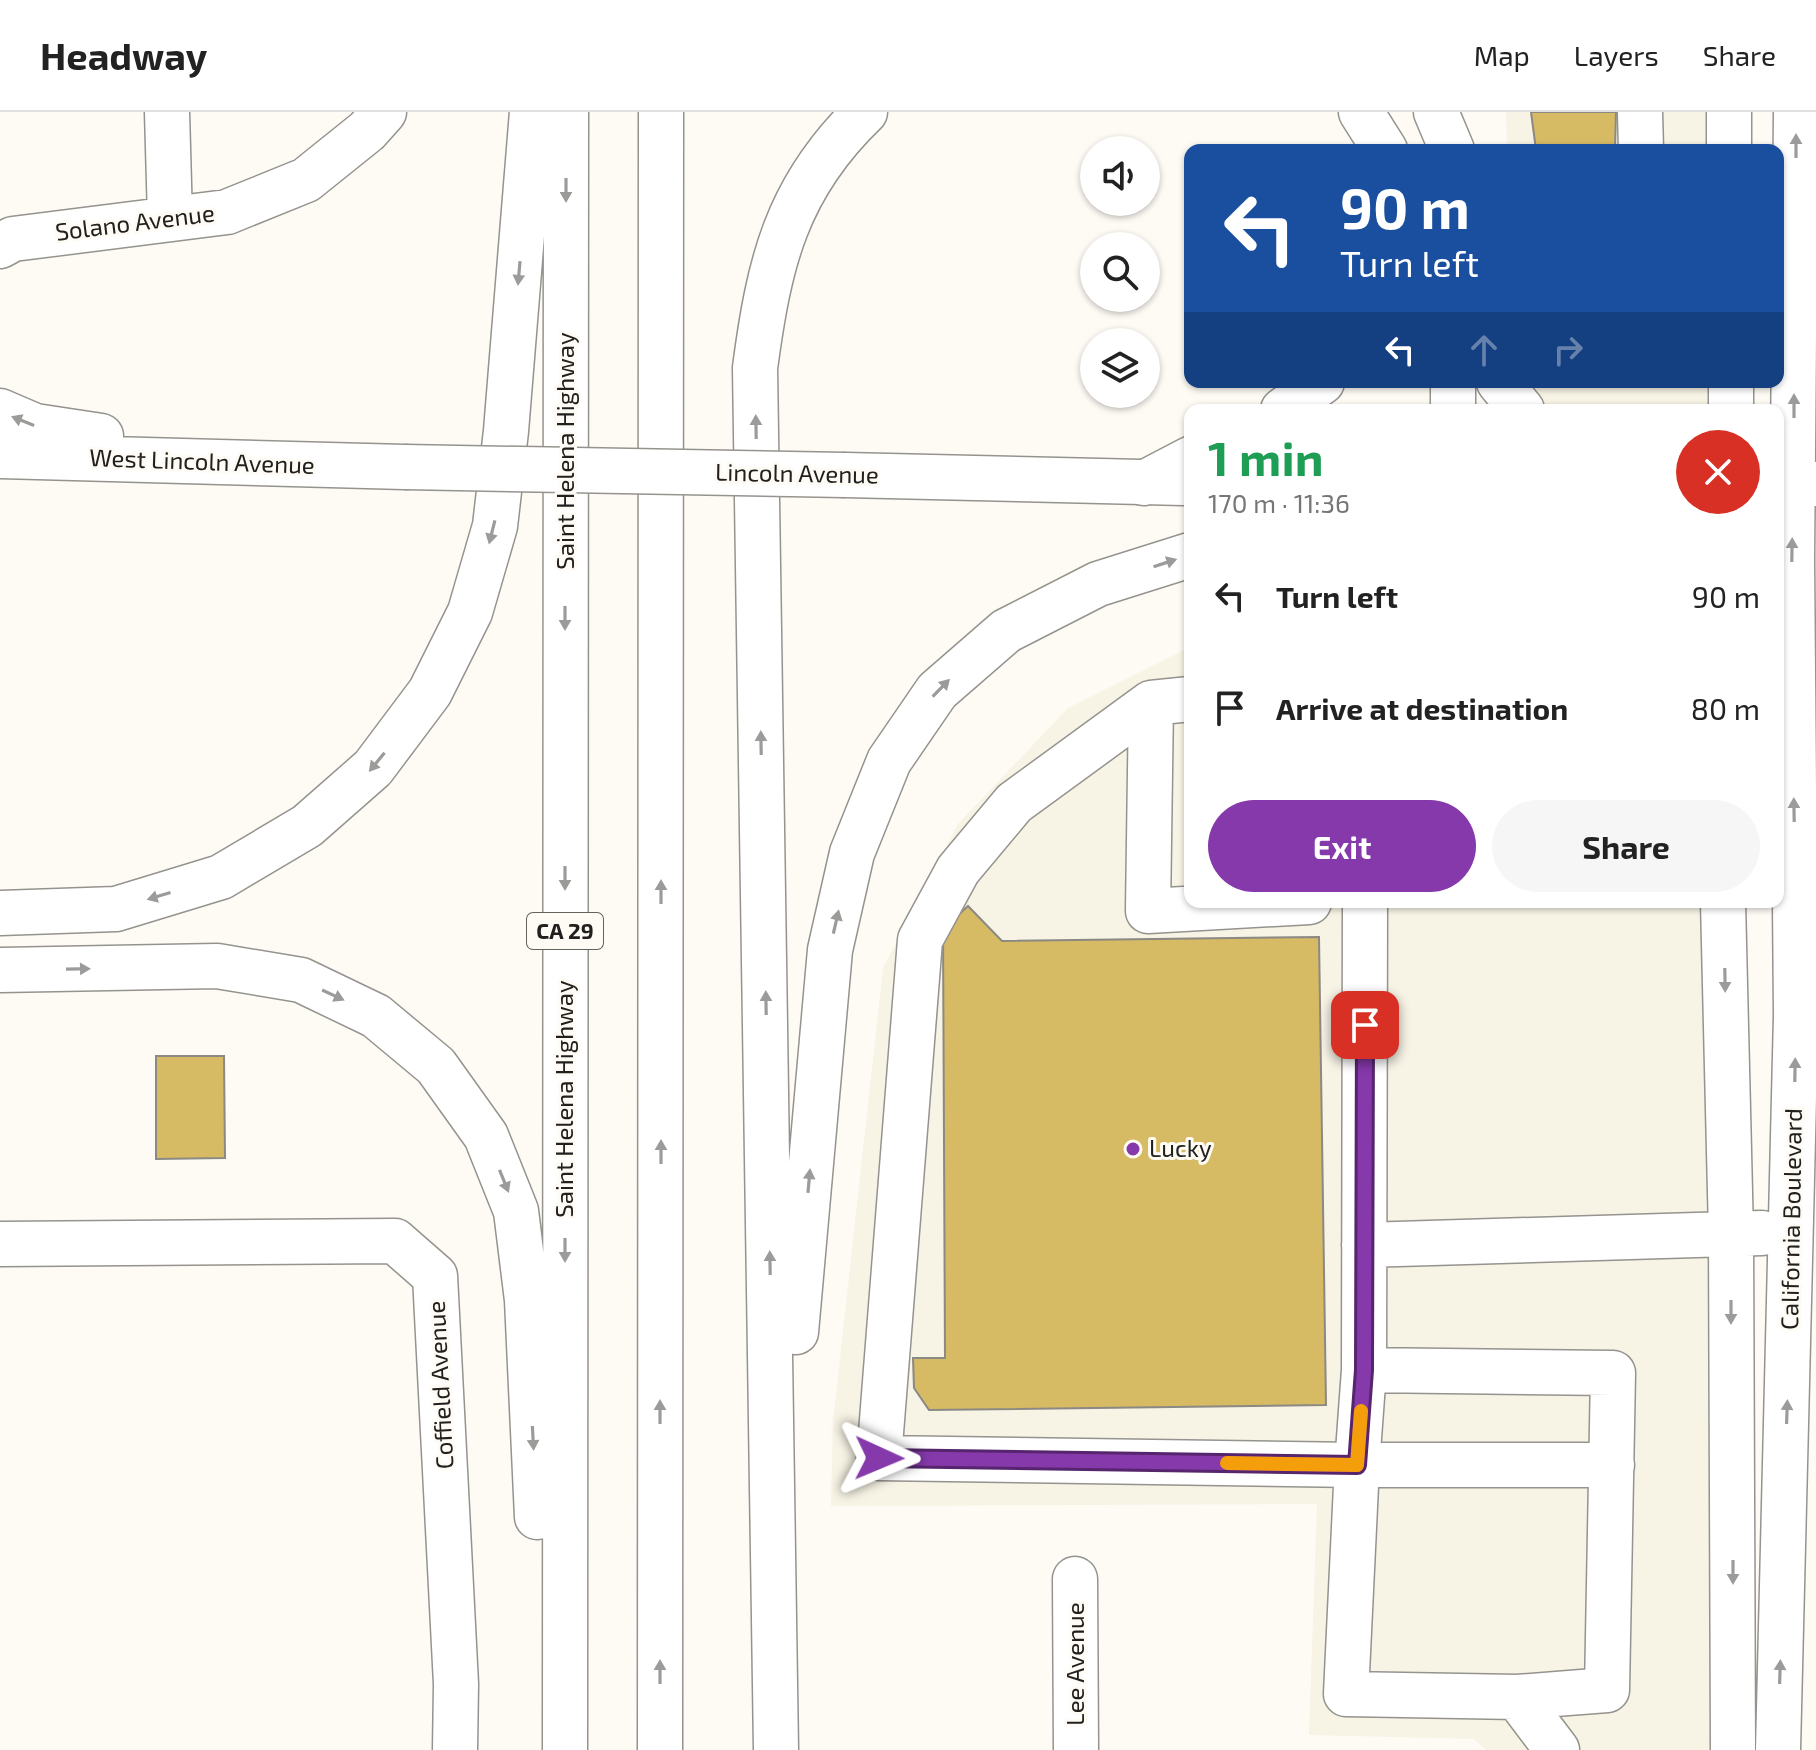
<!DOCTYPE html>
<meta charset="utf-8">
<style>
body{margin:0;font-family:"Exo 2",sans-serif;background:#f6f6f6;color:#222;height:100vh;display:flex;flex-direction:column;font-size:30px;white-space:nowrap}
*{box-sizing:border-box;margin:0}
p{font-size:26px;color:#767676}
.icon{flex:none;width:44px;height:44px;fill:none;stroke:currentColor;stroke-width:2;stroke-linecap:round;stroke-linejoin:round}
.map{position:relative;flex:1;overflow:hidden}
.panel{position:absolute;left:1184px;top:292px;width:600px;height:504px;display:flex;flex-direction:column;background:#fff;border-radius:16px;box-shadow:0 2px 6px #0004}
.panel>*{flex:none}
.banner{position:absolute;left:1184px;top:32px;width:600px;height:244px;border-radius:16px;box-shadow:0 2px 6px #0004;background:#1a4fa0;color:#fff;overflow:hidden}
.buttons{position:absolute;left:1080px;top:24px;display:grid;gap:16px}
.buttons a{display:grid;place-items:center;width:80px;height:80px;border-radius:50%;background:#fff;box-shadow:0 2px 6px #0004;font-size:40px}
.pin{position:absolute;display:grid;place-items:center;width:68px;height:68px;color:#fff;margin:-34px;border-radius:16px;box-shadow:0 4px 12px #0006}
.me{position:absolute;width:88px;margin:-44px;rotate:91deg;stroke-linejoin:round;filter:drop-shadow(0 0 6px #0008)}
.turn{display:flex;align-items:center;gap:28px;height:168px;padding:0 24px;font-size:36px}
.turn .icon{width:104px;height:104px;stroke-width:2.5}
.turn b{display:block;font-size:56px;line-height:68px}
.lanes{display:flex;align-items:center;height:76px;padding:0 24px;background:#0003;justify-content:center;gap:40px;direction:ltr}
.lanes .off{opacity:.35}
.round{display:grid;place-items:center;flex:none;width:84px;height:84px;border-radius:42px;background:#f6f6f6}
.overview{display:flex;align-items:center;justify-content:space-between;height:136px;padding:0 24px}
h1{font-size:48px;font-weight:700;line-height:60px;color:#1e9e55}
.button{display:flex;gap:16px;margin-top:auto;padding:16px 24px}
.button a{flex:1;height:92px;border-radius:48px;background:#8539aa;color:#fff;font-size:32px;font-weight:700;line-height:92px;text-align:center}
.button a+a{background:#f6f6f6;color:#222}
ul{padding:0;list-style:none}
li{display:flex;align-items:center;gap:24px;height:112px;padding:0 24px}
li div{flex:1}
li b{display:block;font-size:30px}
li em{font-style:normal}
header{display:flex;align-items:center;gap:48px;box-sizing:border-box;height:112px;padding:0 40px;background:#fff;border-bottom:2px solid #e0e0e0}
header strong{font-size:38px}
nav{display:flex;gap:44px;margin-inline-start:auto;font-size:28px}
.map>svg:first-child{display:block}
.built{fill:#f7f3e5}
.building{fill:#d7ba64;stroke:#8b8984;stroke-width:2}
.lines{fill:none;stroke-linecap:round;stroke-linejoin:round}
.minor-casing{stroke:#95938e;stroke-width:47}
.major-casing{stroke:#95938e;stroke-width:47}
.highway-casing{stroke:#95938e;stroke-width:47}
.minor{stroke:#fff;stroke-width:44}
.major{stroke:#fff;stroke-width:44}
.highway{stroke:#fff;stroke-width:44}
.major-bridge-casing{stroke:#95938e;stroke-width:47;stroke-linecap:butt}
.major-bridge{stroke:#fff;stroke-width:44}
.oneway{fill:#9b9b9a}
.route-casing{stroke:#56256e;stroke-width:20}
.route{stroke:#8539aa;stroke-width:14}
.slow{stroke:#f59e0b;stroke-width:14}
.poi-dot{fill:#8539aa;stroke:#fefbf5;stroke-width:3}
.labels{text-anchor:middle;stroke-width:6;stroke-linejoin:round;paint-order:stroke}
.shield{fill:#fefbf5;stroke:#63625e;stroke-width:2}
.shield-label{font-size:22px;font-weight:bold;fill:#21201e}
.street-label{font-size:24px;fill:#21201e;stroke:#fefbf5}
.poi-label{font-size:24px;fill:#21201e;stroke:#fefbf5;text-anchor:start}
</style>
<header>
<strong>Headway</strong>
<nav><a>Map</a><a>Layers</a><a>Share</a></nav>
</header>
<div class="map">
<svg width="1816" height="1638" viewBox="0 0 1816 1638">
<rect width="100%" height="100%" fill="#fefbf5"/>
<path class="built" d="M 1506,0 L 1729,0 L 1729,38 L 1507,38 Z
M 1529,270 L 1731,270 L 1731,298 L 1532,298 Z
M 1190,535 L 1190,790 L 1723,790 L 1733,1638 L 1486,1638 L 1474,1627 L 1309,1623 L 1317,1392 L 831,1394 L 833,1310 L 883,856 L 958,712 L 1068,596 Z"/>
<path class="building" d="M 1531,0 L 1616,0 L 1615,38 L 1536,38 Z
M 968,794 L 1002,829 L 1319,825 L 1326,1293 L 929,1298 L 914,1276 L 913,1246 L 945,1246 L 943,817 Z
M 156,944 L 224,944 L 225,1046 L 156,1047 Z"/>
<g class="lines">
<defs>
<path id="minor" d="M 167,0 L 170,107
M 1640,0 L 1641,38
M 1729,0 L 1729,38
M 0,134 L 13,127 L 227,100 L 306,68 L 367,19 L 384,0
M 1731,298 L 1731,270
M 1190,587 L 1151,591 L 1014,691 L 958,758 L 920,828 L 879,1346 L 1357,1353 L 1346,1582 L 1517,1585 L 1557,1638
M 1151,591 L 1148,799 L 1309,790
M 1365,790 L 1364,1258 L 1613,1261 L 1607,1578 L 1517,1585
M 1723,790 L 1731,1122 L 1733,1638
M 0,1132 L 395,1129 L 435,1164 L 456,1572 L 455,1638
M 1364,1133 L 1762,1121
M 1364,1258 L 1357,1353 L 1612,1353
M 1075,1467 L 1076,1638
M 1778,1638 L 1796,903 L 1792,448 L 1796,0"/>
<path id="major" d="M 0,299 L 35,314 L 101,324
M 0,344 L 405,355
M 845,363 L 1184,371
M 1778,372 L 1816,372"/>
<path id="highway" d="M 1361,0 L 1385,38
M 1436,0 L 1452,38
M 1499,270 L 1522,298
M 1283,298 L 1322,270
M 1453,298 L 1453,270
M 1144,371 L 1190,347
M 0,801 L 116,797 L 221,765 L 307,714 L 373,656 L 430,580 L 470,500 L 495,414 L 506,319 L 532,0
M 0,858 L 217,854 L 301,868 L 376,904 L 436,954 L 486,1024 L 516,1099 L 527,1188 L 537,1405
M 796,1220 L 830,838 L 852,741 L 889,649 L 937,579 L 1006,519 L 1098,472 L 1190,443
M 565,1638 L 566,0
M 660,1638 L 661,0
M 776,1638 L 755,256 C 769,151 786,76 865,0"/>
</defs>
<use href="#minor" class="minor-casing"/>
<use href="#major" class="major-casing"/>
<use href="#highway" class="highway-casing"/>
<use href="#minor" class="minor"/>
<use href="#major" class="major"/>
<use href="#highway" class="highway"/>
<defs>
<path id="major-bridge" d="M 405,355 L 845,363"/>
</defs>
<use href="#major-bridge" class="major-bridge-casing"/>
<use href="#major-bridge" class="major-bridge"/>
</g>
<defs><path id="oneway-solid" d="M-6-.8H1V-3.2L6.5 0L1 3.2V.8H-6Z" transform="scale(2)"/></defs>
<g class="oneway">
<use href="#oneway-solid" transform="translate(1796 34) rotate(-90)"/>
<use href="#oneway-solid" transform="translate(566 78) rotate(90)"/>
<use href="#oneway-solid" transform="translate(519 161) rotate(95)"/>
<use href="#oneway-solid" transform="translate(1794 294) rotate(-90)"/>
<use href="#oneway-solid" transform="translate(23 309) rotate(-158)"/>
<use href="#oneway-solid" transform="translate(756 315) rotate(-91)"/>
<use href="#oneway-solid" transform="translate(492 420) rotate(104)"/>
<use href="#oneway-solid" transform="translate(1792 438) rotate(-89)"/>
<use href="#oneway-solid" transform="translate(1165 451) rotate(-18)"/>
<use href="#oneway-solid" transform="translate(565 506) rotate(90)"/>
<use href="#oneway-solid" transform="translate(941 576) rotate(-46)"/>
<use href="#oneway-solid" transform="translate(761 631) rotate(-91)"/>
<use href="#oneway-solid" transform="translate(377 650) rotate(129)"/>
<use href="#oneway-solid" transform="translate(1794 698) rotate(-91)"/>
<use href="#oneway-solid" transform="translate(565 766) rotate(90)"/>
<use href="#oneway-solid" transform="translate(661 780) rotate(-90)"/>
<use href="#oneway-solid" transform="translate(159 784) rotate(163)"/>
<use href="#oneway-solid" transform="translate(836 810) rotate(-77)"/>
<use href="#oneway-solid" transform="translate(78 857) rotate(-1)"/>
<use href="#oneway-solid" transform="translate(1725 868) rotate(89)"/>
<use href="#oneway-solid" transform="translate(333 883) rotate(25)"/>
<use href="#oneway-solid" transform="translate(766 891) rotate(-91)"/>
<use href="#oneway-solid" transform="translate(1795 958) rotate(-89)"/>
<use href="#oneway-solid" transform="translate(661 1040) rotate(-90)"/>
<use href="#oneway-solid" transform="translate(504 1069) rotate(68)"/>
<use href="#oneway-solid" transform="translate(809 1069) rotate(-85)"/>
<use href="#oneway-solid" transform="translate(565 1138) rotate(90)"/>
<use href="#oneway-solid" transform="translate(770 1151) rotate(-91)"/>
<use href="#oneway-solid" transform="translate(1731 1200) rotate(90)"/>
<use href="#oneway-solid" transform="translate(660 1300) rotate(-90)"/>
<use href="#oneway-solid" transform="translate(1787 1300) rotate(-88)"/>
<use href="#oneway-solid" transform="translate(533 1326) rotate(87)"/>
<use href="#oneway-solid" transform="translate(1733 1460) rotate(90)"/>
<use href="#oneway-solid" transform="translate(660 1560) rotate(-90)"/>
<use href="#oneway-solid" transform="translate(1780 1560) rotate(-88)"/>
</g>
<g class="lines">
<defs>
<path id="route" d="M 879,1346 L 1357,1353 L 1364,1258 L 1365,913"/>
</defs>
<use href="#route" class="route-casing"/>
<use href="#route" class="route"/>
<path class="slow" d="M 1227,1351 L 1357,1353 L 1361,1299"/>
</g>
<circle class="poi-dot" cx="1133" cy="1037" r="8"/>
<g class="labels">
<rect class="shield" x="527" y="801" width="76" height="36" rx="6"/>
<g class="shield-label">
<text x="565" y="827">CA 29</text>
</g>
<g class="street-label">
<text transform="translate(135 111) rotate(-7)" y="8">Solano Avenue</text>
<text transform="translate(566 339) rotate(-90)" y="8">Saint Helena Highway</text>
<text transform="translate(202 350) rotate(2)" y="8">West Lincoln Avenue</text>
<text transform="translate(797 362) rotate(1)" y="8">Lincoln Avenue</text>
<text transform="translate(565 987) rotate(-90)" y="8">Saint Helena Highway</text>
<text transform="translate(1792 1107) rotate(-89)" y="8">California Boulevard</text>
<text transform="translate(441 1273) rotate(-93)" y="8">Coffield Avenue</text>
<text transform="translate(1076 1552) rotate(-90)" y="8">Lee Avenue</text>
</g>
<g class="poi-label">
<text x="1149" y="1045">Lucky</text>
</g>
</g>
</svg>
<div class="buttons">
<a><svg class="icon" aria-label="sound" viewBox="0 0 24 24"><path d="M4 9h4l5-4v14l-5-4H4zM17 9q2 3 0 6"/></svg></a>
<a><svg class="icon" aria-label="search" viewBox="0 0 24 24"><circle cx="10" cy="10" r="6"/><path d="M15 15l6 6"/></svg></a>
<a><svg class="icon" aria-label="layers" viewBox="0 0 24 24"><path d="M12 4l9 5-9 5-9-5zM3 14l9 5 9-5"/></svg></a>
</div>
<div class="pin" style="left:1365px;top:913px;background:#d93025"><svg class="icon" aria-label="arrive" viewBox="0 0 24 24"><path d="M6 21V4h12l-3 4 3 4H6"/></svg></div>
<svg class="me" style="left:879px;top:1346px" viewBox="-20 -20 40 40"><path d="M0-17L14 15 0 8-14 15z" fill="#8539aa" stroke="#fff" stroke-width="4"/></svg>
<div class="banner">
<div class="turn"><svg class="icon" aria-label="left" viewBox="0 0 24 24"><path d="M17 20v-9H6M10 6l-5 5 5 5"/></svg><div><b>90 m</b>Turn left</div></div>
<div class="lanes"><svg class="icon" aria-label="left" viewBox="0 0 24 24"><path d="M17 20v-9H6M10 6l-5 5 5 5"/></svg><svg class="icon off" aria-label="ahead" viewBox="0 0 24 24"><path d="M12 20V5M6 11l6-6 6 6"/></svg><svg class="icon off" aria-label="right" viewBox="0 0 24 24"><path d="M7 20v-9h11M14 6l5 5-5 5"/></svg></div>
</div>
<section class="panel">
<div class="overview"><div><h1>1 min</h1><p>170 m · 11:36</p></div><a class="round" style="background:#d93025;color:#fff"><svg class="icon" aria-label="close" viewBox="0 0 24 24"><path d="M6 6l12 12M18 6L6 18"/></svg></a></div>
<ul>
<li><svg class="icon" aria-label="left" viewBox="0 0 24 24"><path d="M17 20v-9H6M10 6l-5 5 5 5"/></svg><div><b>Turn left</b></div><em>90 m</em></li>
<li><svg class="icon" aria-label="arrive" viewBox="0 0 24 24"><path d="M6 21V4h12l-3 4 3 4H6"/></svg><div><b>Arrive at destination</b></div><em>80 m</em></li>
</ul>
<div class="button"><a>Exit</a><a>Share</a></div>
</section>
</div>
